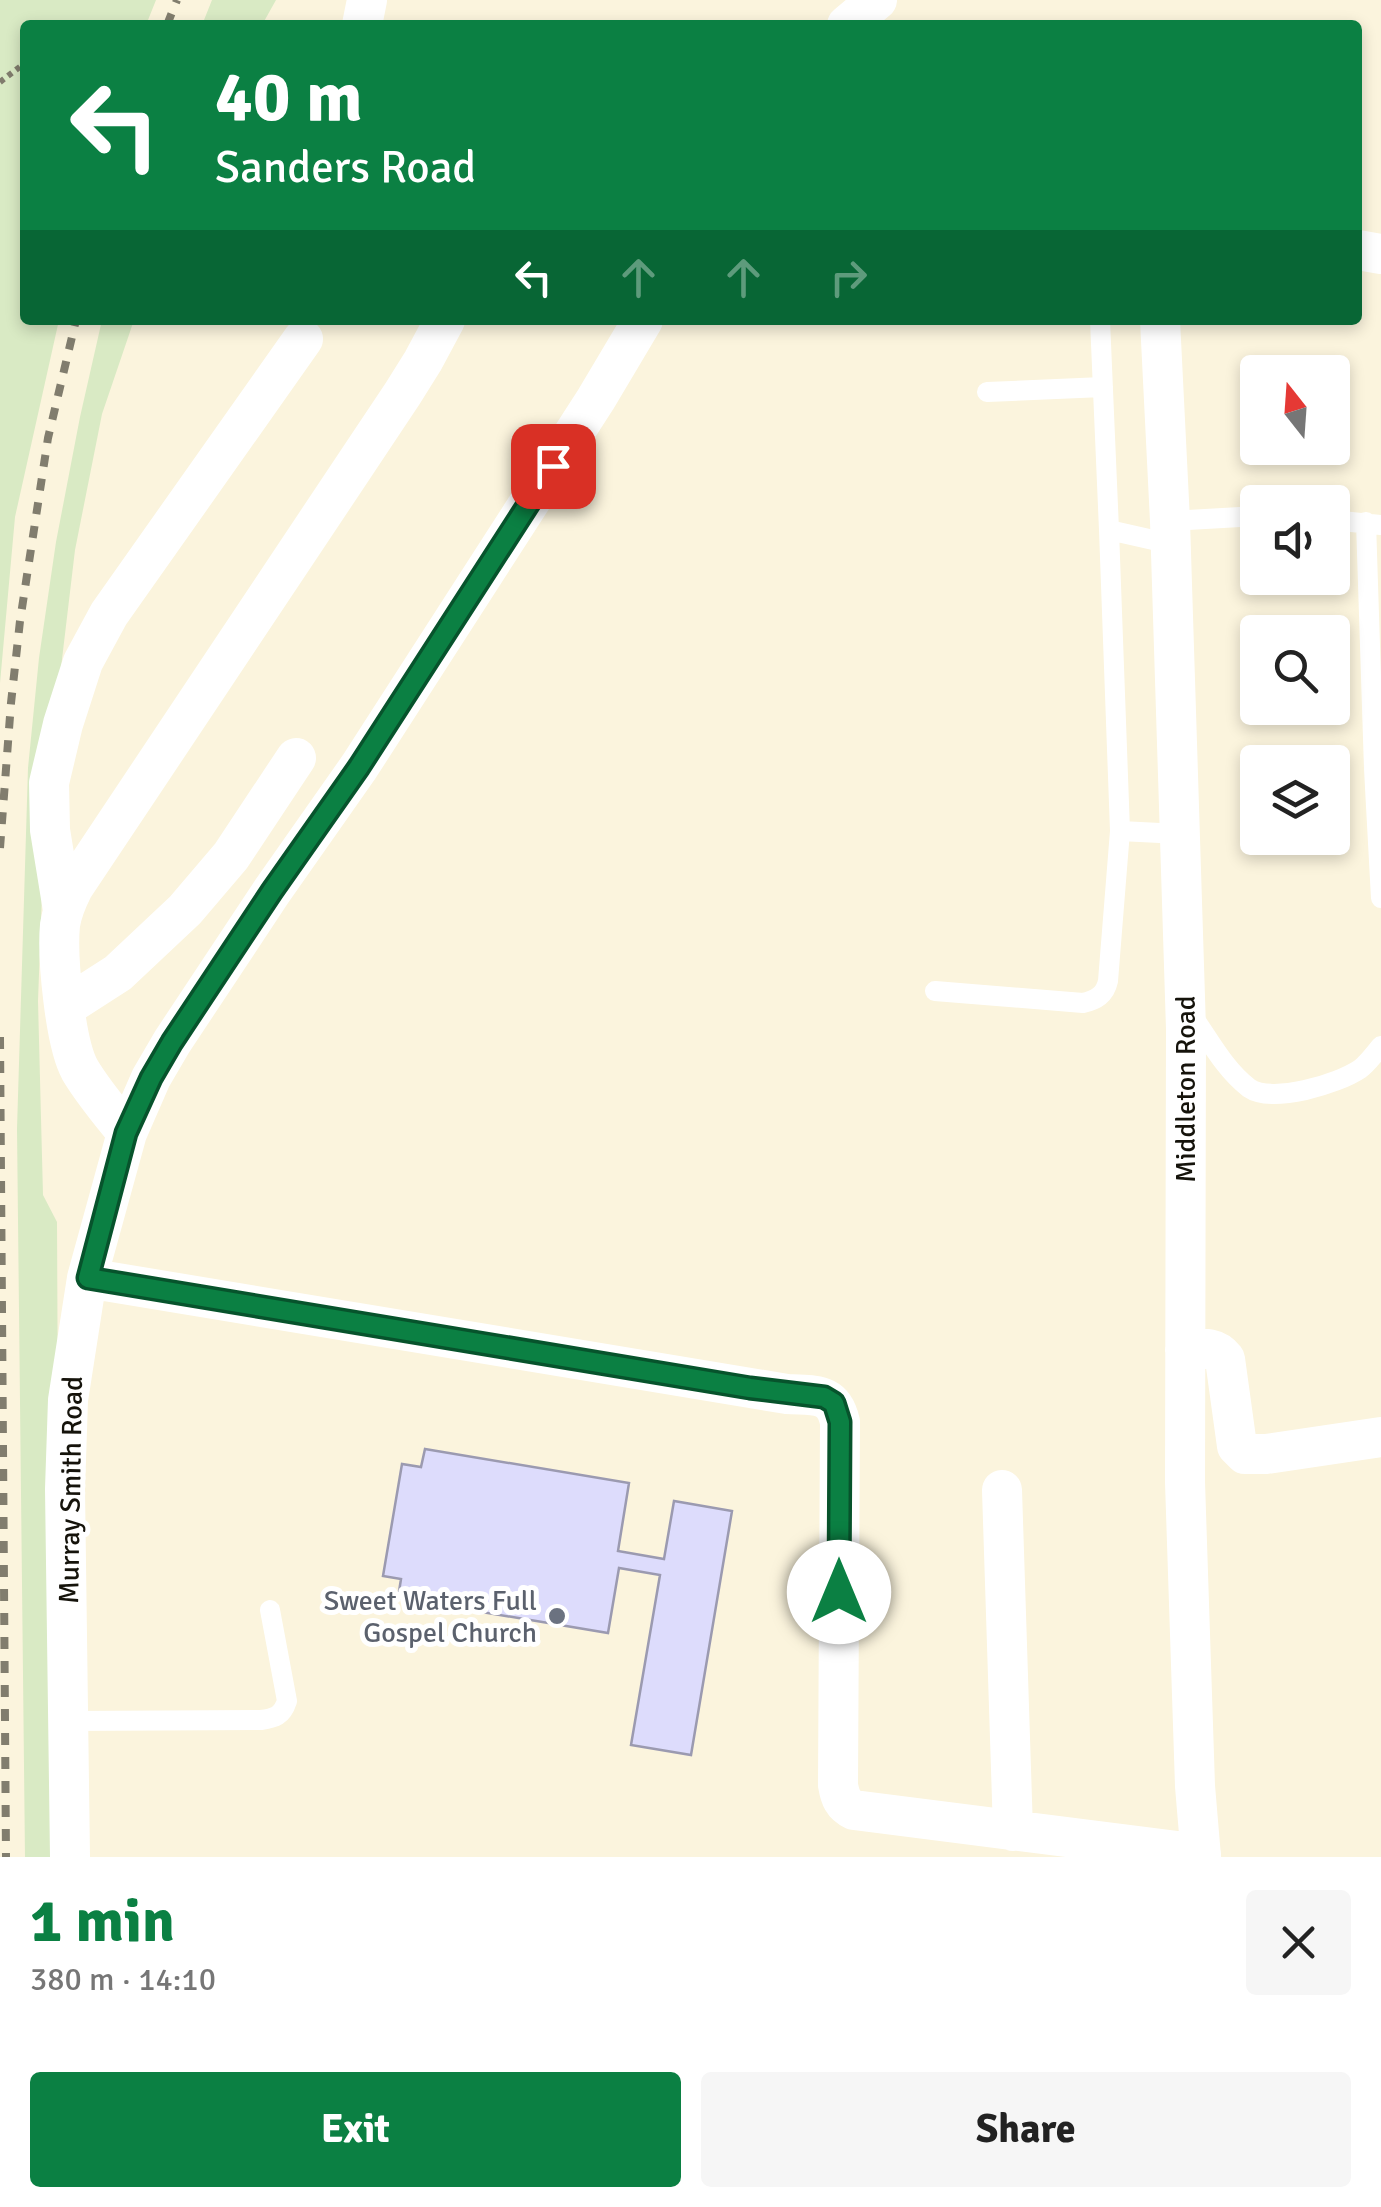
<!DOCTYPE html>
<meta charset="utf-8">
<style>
body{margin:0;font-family:Signika,sans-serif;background:#f6f6f6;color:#222;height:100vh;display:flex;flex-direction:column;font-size:38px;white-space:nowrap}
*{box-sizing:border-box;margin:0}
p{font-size:32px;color:#767676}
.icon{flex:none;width:55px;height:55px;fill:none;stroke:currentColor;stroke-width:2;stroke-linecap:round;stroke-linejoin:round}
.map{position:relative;height:1857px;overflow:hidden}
.details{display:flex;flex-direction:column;background:#fff;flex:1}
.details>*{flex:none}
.banner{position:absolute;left:20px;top:20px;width:1342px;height:305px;border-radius:10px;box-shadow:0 5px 15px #0003;background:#0b8043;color:#fff;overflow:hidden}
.needle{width:65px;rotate:343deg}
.tools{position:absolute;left:1240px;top:355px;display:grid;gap:20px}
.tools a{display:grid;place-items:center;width:110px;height:110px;border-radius:10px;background:#fff;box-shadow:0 5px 15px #0003;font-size:50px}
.pin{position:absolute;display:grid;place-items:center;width:85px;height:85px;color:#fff;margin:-42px;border-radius:20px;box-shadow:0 5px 15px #0006}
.me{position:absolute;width:110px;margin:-55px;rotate:0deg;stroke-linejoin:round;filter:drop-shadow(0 0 8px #0008)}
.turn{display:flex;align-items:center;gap:35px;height:210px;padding:0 30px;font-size:45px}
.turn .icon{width:130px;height:130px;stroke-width:2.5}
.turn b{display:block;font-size:70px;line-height:85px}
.lanes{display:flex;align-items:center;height:95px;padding:0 30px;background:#0003;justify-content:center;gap:50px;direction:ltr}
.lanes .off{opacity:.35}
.round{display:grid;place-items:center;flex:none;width:105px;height:105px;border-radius:10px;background:#f6f6f6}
.overview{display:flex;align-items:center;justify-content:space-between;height:170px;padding:0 30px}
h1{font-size:60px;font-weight:700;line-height:75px;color:#0b8043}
.cta{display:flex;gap:20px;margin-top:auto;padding:20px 30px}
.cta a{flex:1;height:115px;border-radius:10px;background:#0b8043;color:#fff;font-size:40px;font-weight:700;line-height:115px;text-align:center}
.cta a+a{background:#f6f6f6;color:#222}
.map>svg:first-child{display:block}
.green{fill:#d9eac4}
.building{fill:#dddcfc;stroke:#9b9ab0;stroke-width:2.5}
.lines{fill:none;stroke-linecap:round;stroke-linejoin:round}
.path{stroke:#807c6d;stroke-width:6;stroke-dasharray:5 5;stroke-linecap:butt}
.lane{stroke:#fff;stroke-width:20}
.street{stroke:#fff;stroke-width:40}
.rail{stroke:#817d6e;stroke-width:8;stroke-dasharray:12 12;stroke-linecap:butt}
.route-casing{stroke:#07532c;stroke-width:25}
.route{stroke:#0b8043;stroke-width:18}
.worship-dot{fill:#6b7280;stroke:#fff;stroke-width:4}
.labels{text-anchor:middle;stroke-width:10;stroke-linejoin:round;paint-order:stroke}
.street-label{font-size:28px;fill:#15130b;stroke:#fff}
.worship-label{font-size:28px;fill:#5b616d;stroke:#fff;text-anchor:end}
</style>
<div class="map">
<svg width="1381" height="1857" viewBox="0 0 1381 1857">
<rect width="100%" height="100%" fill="#fbf4dd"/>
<path class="green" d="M 0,0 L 156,0 L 146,25 L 25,25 L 25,320 L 59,320 L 15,517 L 0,683 Z
M 212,0 L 276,0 L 262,25 L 202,25 Z
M 102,320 L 134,320 L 102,414 L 75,550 L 60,676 L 43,866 L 38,1001 L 43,1195 L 57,1222 L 60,1857 L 25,1857 L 17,1129 L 28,768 L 39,658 L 56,542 L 80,417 Z"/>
<path class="building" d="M 425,1449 L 629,1483 L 618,1551 L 664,1559 L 674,1501 L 732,1511 L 691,1755 L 631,1745 L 660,1575 L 619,1568 L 608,1633 L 398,1598 L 401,1579 L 383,1576 L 402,1464 L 421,1467 Z"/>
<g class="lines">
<path class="path" d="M 0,82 L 25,63"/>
<path class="lane" d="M 1100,320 L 1109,530 L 1171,544
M 987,392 L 1103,387
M 1332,520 L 1381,525
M 1170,521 L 1258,516
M 1366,522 L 1374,769 L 1381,898
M 1109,530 L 1120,831
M 935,991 L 1083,1003 C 1096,1000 1105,995 1108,981 L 1120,831 L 1180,834
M 1191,1014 C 1209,1039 1224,1069 1249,1088 C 1272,1104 1338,1084 1360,1069 C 1368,1063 1375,1053 1381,1046
M 68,1721 L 261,1720 C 275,1718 282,1716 287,1701 L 270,1610"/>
<path class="street" d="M 362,25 L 367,0
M 847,25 L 877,0
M 1358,250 L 1381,254
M 1160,320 L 1170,521 L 1186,1029 L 1185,1482 L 1195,1786 L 1201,1857
M 63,910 L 50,830 L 49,783 L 63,724 L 83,662 L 109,614 L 303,339
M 65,1007 L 118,973 L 185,910 L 231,856 L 296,758
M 127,1133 C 111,1113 93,1092 80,1070 C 65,1043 57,957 60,925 C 62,911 67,900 73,888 L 403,393 L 423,361 L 445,320
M 87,1278 L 787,1394 C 814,1396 833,1391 840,1422 L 838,1785 C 840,1797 843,1805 854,1810 L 1201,1854
M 1185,1350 C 1201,1349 1214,1345 1225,1359 L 1237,1446 L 1245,1454 L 1266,1454 L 1381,1437
M 1002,1490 L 1013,1831
M 70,1857 L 65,1489 L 68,1400 L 87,1278 L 127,1133 L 151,1078 L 172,1042 L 272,891 L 359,767 L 596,399 L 643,320"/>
<path class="rail" d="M 167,25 L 177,0
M 0,848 L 11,703 L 20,621 L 48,438 L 76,320
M 0,1037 L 6,1857"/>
</g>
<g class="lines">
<defs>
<path id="route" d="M 553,466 L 359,767 L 272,891 L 172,1042 L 151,1078 L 126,1133 L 88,1278 L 750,1388 L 824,1397 L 834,1403 L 840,1422 L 839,1592"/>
</defs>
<use href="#route" class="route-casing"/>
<use href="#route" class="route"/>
</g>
<circle class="worship-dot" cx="557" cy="1616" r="10"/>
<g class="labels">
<g class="street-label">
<text transform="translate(1185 1089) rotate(-90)" y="10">Middleton Road</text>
<text transform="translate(70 1490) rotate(-89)" y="10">Murray Smith Road</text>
</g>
<g class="worship-label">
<text x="537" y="1610">Sweet Waters Full<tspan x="537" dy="32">Gospel Church</tspan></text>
</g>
</g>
</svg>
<div class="tools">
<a><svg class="needle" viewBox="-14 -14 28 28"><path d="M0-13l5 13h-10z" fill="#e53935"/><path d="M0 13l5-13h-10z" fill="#767676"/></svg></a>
<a><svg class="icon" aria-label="sound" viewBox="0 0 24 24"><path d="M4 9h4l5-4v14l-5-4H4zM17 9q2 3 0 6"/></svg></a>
<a><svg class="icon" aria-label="search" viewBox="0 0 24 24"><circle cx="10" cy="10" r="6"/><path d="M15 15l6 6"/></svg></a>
<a><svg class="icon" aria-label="layers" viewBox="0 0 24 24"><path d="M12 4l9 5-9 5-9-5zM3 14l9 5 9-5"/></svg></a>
</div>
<div class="pin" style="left:553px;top:466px;background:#d93025"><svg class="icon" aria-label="arrive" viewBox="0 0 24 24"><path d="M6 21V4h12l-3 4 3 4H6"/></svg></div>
<svg class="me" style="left:839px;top:1592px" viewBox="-20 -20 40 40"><circle r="19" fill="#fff"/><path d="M0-13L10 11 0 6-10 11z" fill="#0b8043"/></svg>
<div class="banner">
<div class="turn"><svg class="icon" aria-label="left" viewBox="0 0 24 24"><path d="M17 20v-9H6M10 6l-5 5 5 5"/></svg><div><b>40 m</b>Sanders Road</div></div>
<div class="lanes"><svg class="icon" aria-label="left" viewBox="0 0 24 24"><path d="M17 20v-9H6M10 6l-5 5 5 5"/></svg><svg class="icon off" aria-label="ahead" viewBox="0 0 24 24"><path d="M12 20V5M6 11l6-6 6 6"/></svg><svg class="icon off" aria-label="ahead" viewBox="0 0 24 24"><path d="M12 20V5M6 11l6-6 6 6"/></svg><svg class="icon off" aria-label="right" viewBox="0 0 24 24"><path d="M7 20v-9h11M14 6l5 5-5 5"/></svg></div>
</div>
</div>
<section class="details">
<div class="overview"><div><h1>1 min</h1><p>380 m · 14:10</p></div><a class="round"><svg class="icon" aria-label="close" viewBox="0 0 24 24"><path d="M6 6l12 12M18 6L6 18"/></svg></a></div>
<div class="cta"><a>Exit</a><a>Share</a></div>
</section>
